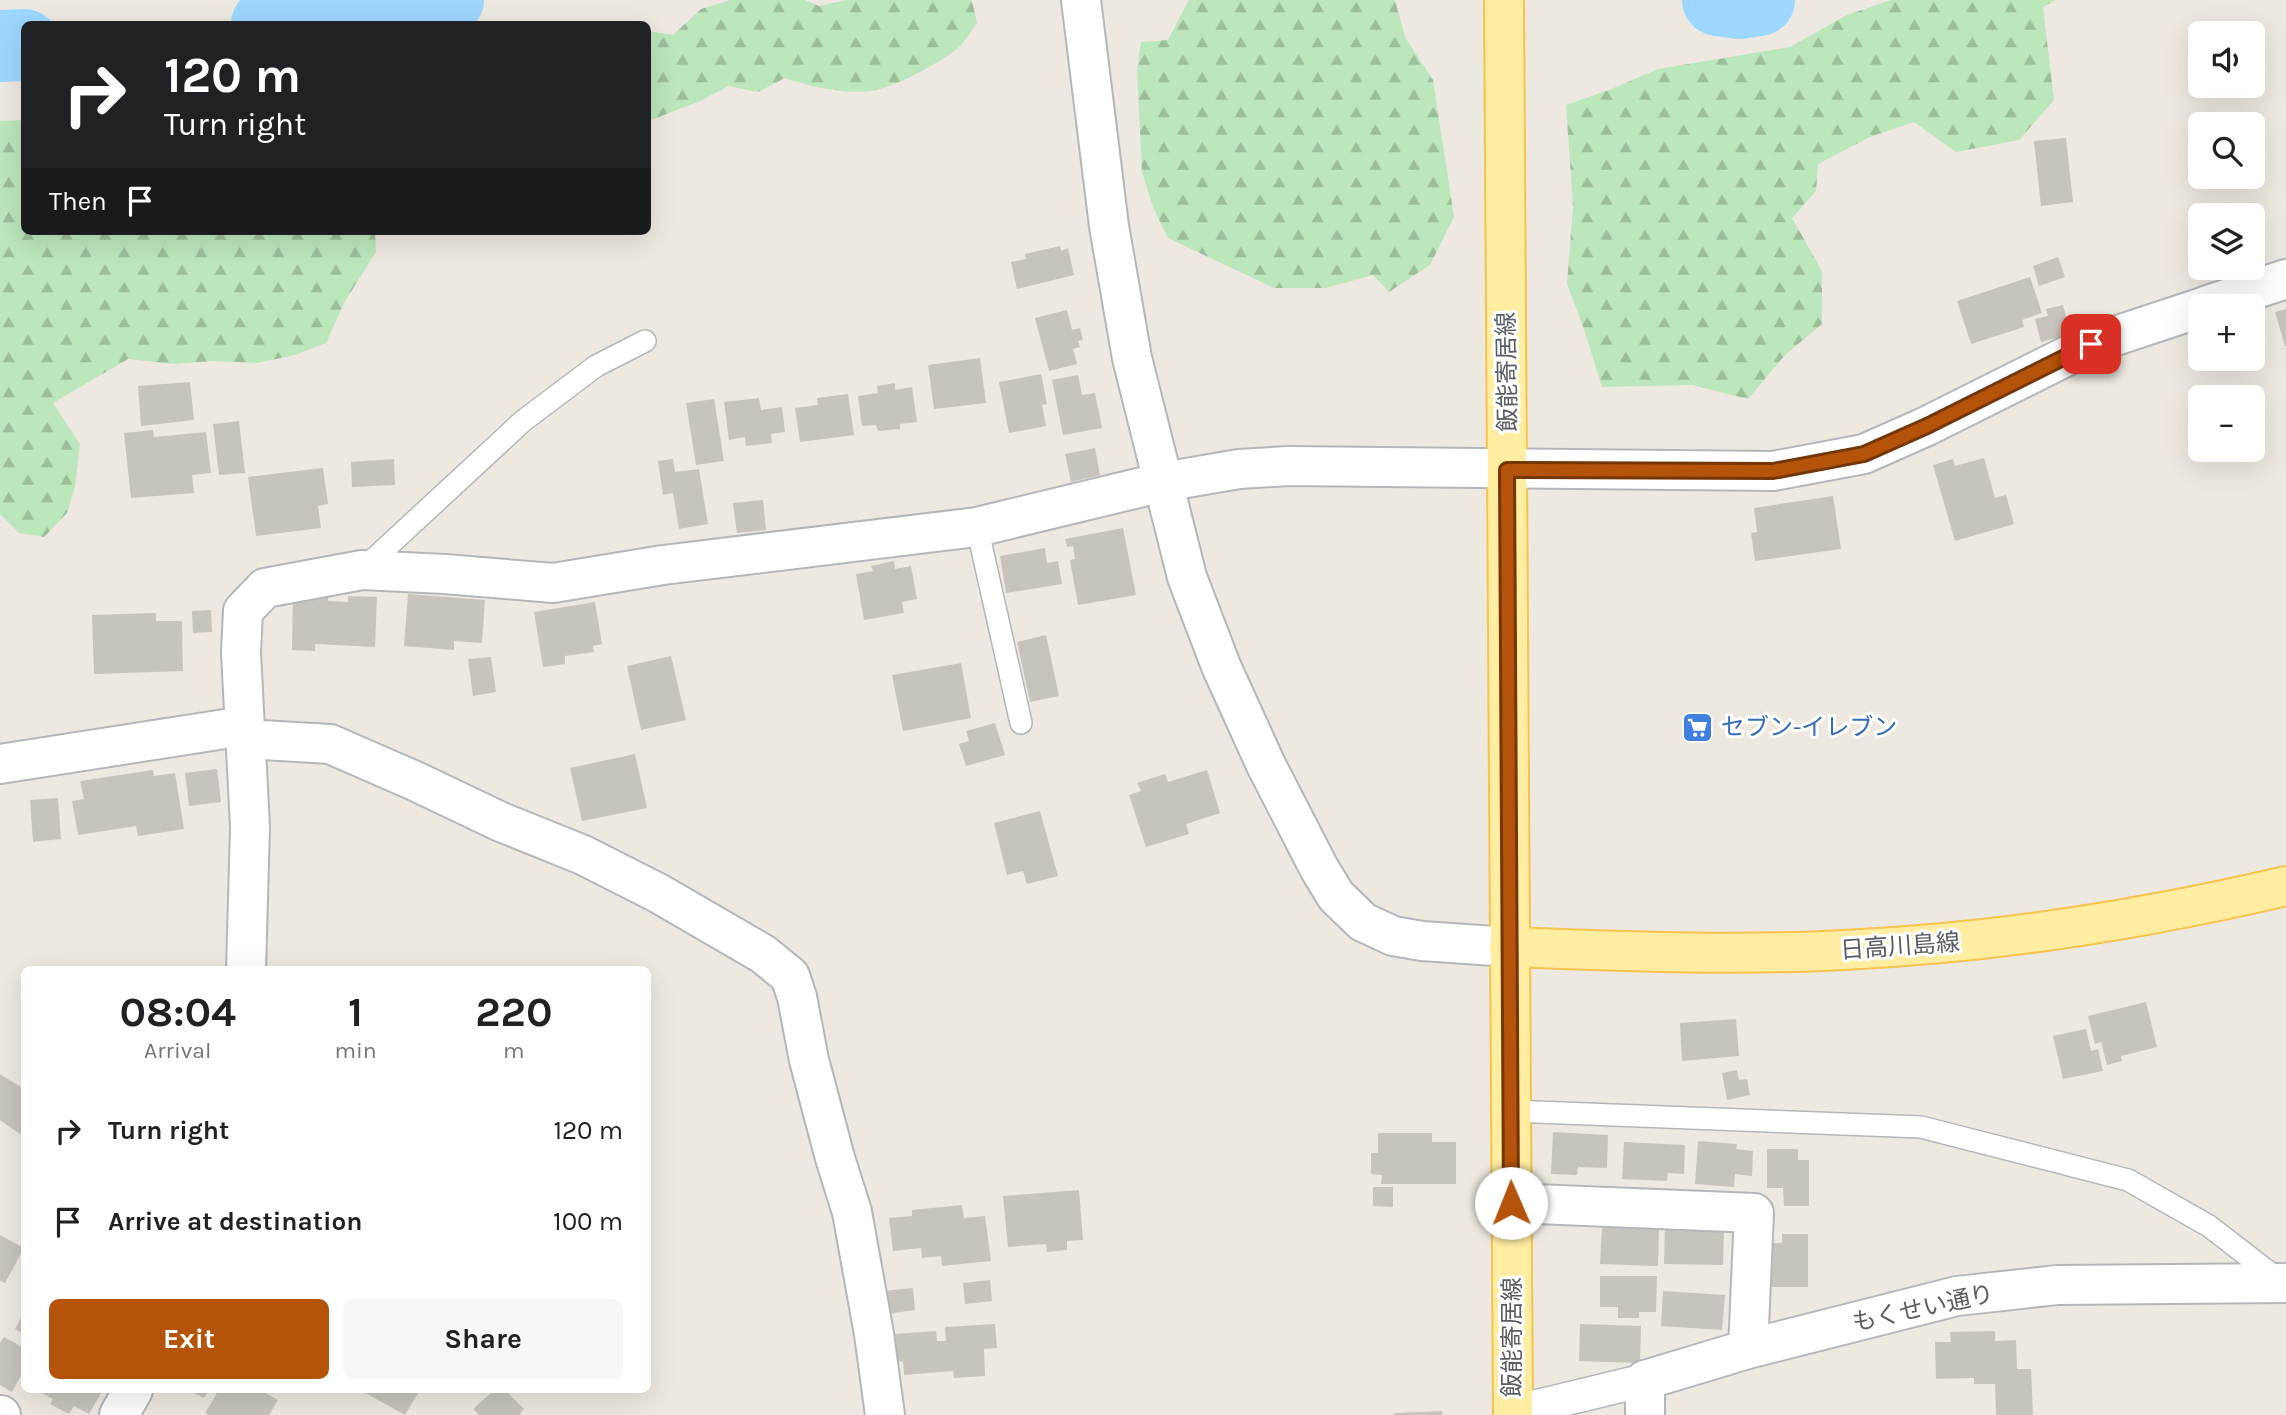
<!DOCTYPE html>
<meta charset="utf-8">
<style>
body{margin:0;font-family:Karla,"Noto Sans JP",sans-serif;background:#f6f6f6;color:#202124;height:100vh;display:flex;flex-direction:column;font-size:26px;white-space:nowrap}
*{box-sizing:border-box;margin:0}
p{font-size:23px;color:#757577}
.icon{flex:none;width:38px;height:38px;fill:none;stroke:currentColor;stroke-width:2;stroke-linecap:round;stroke-linejoin:round}
.map{position:relative;flex:1;overflow:hidden}
.side{position:absolute;left:21px;top:966px;width:630px;height:427px;display:flex;flex-direction:column;background:#fff;border-radius:10px;box-shadow:0 7px 28px #0002}
.side>*{flex:none}
.top-card{position:absolute;left:21px;top:21px;width:630px;height:214px;border-radius:10px;box-shadow:0 7px 28px #0002;background:#202124;color:#fff;overflow:hidden}
.controls{position:absolute;left:2188px;top:21px;display:grid;gap:14px}
.controls a{display:grid;place-items:center;width:77px;height:77px;border-radius:10px;background:#fff;box-shadow:0 7px 28px #0002;font-size:35px}
.pin{position:absolute;display:grid;place-items:center;width:60px;height:60px;color:#fff;margin:-30px;border-radius:14px;box-shadow:0 4px 10px #0006}
.me{position:absolute;width:77px;margin:-38px;rotate:359deg;stroke-linejoin:round;filter:drop-shadow(0 0 5px #0008)}
.turn{display:flex;align-items:center;gap:24px;height:147px;padding:0 28px;font-size:32px}
.turn .icon{width:91px;height:91px;stroke-width:2.5}
.turn b{display:block;font-size:49px;line-height:60px}
.then{display:flex;align-items:center;height:66px;padding:0 28px;background:#0003;gap:14px;font-size:26px}
.eta{display:flex;justify-content:space-evenly;align-items:center;height:119px;text-align:center}
.eta b{font-size:42px;font-weight:700;line-height:49px}
.action{display:flex;gap:14px;margin-top:auto;padding:14px 28px}
.action a{flex:1;height:80px;border-radius:10px;background:#b45309;color:#fff;font-size:28px;font-weight:700;line-height:80px;text-align:center}
.action a+a{background:#f6f6f6;color:#202124}
ul{padding:0;list-style:none}
li{display:flex;align-items:center;gap:21px;height:91px;padding:0 28px}
li div{flex:1}
li b{display:block;font-size:26px}
li em{font-style:normal}
.map>svg:first-child{display:block}
.forest{fill:url(#forest-firs)}
.lines{fill:none;stroke-linecap:round;stroke-linejoin:round}
.river{stroke:#9dd7ff;stroke-width:72}
.building{fill:#c7c4bd}
.service-casing{stroke:#b3b7bb;stroke-width:24}
.pedestrian-casing{stroke:#b3b7bb;stroke-width:35}
.minor-casing{stroke:#b3b7bb;stroke-width:42}
.tertiary-casing{stroke:#b3b7bb;stroke-width:42}
.primary-casing{stroke:#f6c34f;stroke-width:42}
.service{stroke:#fff;stroke-width:21}
.pedestrian{stroke:#fff;stroke-width:32}
.minor{stroke:#fff;stroke-width:38}
.tertiary{stroke:#fff;stroke-width:38}
.primary{stroke:#ffeea2;stroke-width:38}
.route-casing{stroke:#753606;stroke-width:18}
.route{stroke:#b45309;stroke-width:12}
.labels{text-anchor:middle;stroke-width:6;stroke-linejoin:round;paint-order:stroke}
.street-label{font-size:24px;fill:#595d62;stroke:#fff}
.shop-label{font-size:24px;fill:#366cbe;stroke:#fff;text-anchor:start}
</style>
<div class="map">
<svg width="2286" height="1415" viewBox="0 0 2286 1415">
<defs>
<pattern id="forest-firs" width="22" height="20" patternUnits="userSpaceOnUse" patternTransform="scale(1.75)"><rect width="22" height="20" fill="#bce6bb"/><path d="M5 1l3.5 6h-7zM16 11l3.5 6h-7z" fill="#9cbe9b"/></pattern>
</defs>
<rect width="100%" height="100%" fill="#ede9e0"/>
<path class="forest" d="M 730,0 L 805,0 L 819,6 L 847,0 L 970,0 L 972,1 L 977,23 C 971,31 965,42 957,49 C 941,62 890,90 870,91 C 840,94 813,87 785,78 L 758,92 L 729,86 L 698,102 L 648,121 L 648,31 L 673,35 L 701,9 Z
M 1189,0 L 1395,0 L 1405,37 L 1433,80 L 1454,217 L 1430,265 L 1389,292 L 1373,275 L 1326,288 L 1274,288 L 1168,238 L 1153,207 L 1142,172 L 1137,72 L 1141,42 L 1168,40 Z
M 1891,0 L 2056,0 L 2043,7 L 2054,100 L 2019,140 L 1956,152 L 1914,122 L 1870,137 L 1818,164 L 1816,191 L 1792,218 L 1822,271 L 1822,324 L 1785,355 L 1748,399 L 1692,385 L 1602,387 L 1584,329 L 1567,284 L 1573,207 L 1566,105 L 1609,90 L 1658,69 L 1790,47 L 1847,15 Z
M 24,120 L 24,231 L 375,231 L 376,252 L 345,301 L 326,343 L 295,355 L 257,363 L 212,361 L 173,364 L 128,359 L 53,403 L 80,444 L 75,487 L 67,513 L 44,537 L 19,533 L 0,514 L 0,121 Z"/>
<g class="lines">
<path class="river" d="M 1718,0 L 1740,3 L 1759,0
M 267,24 L 448,0
M 0,46 L 24,45"/>
</g>
<path class="building" d="M 2066,138 L 2073,202 L 2041,206 L 2034,141 Z
M 1060,246 L 1061,251 L 1068,248 L 1074,275 L 1017,289 L 1011,262 L 1026,259 L 1025,254 Z
M 2058,257 L 2065,277 L 2039,286 L 2033,266 Z
M 2030,277 L 2042,313 L 2022,320 L 2024,327 L 1971,344 L 1957,301 Z
M 2063,305 L 2071,334 L 2041,342 L 2035,319 L 2048,316 L 2046,309 Z
M 2286,309 L 2286,346 L 2285,346 L 2275,312 Z
M 1067,310 L 1072,330 L 1080,328 L 1083,340 L 1078,341 L 1080,347 L 1073,349 L 1077,364 L 1049,371 L 1035,318 Z
M 980,358 L 986,403 L 934,409 L 928,365 Z
M 1041,374 L 1047,404 L 1042,405 L 1046,426 L 1009,433 L 999,382 Z
M 1078,375 L 1082,395 L 1095,393 L 1102,428 L 1063,435 L 1052,380 Z
M 190,382 L 194,420 L 141,426 L 138,386 Z
M 895,383 L 895,390 L 912,387 L 917,422 L 900,424 L 900,429 L 878,431 L 876,425 L 862,426 L 858,396 L 878,393 L 877,386 Z
M 848,394 L 854,435 L 800,442 L 795,408 L 818,405 L 817,398 Z
M 759,398 L 761,410 L 782,407 L 785,432 L 771,434 L 772,443 L 746,446 L 745,437 L 729,440 L 724,402 Z
M 714,399 L 724,461 L 696,465 L 686,403 Z
M 239,421 L 245,473 L 219,475 L 213,424 Z
M 153,430 L 154,437 L 206,432 L 211,473 L 192,475 L 194,493 L 131,498 L 124,433 Z
M 1095,448 L 1100,475 L 1071,482 L 1065,454 Z
M 1984,458 L 1995,498 L 2006,495 L 2014,524 L 1955,541 L 1933,465 L 1953,459 L 1955,466 Z
M 394,459 L 395,485 L 352,487 L 351,462 Z
M 673,459 L 675,472 L 699,469 L 708,524 L 679,529 L 673,493 L 663,495 L 658,461 Z
M 323,468 L 328,504 L 318,506 L 321,528 L 256,536 L 248,477 Z
M 1833,496 L 1841,549 L 1755,561 L 1751,533 L 1757,532 L 1754,508 Z
M 763,500 L 766,530 L 737,533 L 733,503 Z
M 1123,528 L 1136,595 L 1078,605 L 1070,560 L 1075,559 L 1073,546 L 1067,547 L 1065,539 Z
M 1045,548 L 1047,563 L 1058,561 L 1062,584 L 1006,593 L 1000,556 Z
M 894,561 L 895,569 L 911,566 L 917,599 L 902,602 L 904,613 L 864,620 L 856,574 L 873,571 L 871,566 Z
M 293,594 L 328,596 L 328,601 L 348,602 L 348,596 L 377,597 L 375,647 L 315,644 L 315,651 L 292,650 Z
M 408,594 L 485,600 L 482,643 L 454,641 L 454,650 L 404,646 Z
M 595,602 L 602,644 L 593,646 L 594,652 L 565,656 L 565,664 L 543,667 L 534,612 Z
M 211,610 L 212,632 L 193,633 L 192,611 Z
M 156,613 L 156,621 L 182,621 L 183,671 L 94,674 L 92,615 Z
M 1046,635 L 1059,696 L 1030,702 L 1017,642 Z
M 671,656 L 686,720 L 641,730 L 627,666 Z
M 491,657 L 496,692 L 473,696 L 468,659 Z
M 961,663 L 971,718 L 903,731 L 892,675 Z
M 995,723 L 1005,755 L 966,766 L 959,744 L 969,741 L 966,731 Z
M 635,754 L 647,808 L 582,821 L 570,768 Z
M 217,769 L 221,802 L 189,806 L 185,773 Z
M 153,770 L 154,776 L 175,773 L 184,829 L 138,836 L 136,826 L 78,835 L 72,801 L 84,799 L 80,781 Z
M 1207,770 L 1220,813 L 1186,824 L 1189,834 L 1146,847 L 1129,795 L 1141,791 L 1137,783 L 1165,774 L 1168,782 Z
M 58,798 L 61,839 L 33,842 L 30,800 Z
M 1040,811 L 1058,876 L 1027,884 L 1023,871 L 1007,875 L 994,823 Z
M 2146,1002 L 2157,1047 L 2121,1056 L 2122,1061 L 2107,1065 L 2101,1042 L 2095,1044 L 2088,1016 Z
M 1736,1019 L 1739,1056 L 1682,1061 L 1680,1023 Z
M 2086,1029 L 2091,1051 L 2098,1049 L 2103,1071 L 2063,1079 L 2053,1036 Z
M 1737,1070 L 1739,1080 L 1747,1079 L 1750,1095 L 1727,1100 L 1722,1073 Z
M 0,1074 L 24,1089 L 24,1126 L 20,1134 L 0,1120 Z
M 1553,1132 L 1608,1135 L 1607,1168 L 1578,1167 L 1577,1175 L 1551,1174 Z
M 1378,1133 L 1432,1133 L 1432,1142 L 1456,1142 L 1456,1184 L 1381,1184 L 1382,1175 L 1371,1174 L 1371,1153 L 1378,1153 Z
M 1698,1141 L 1737,1144 L 1736,1149 L 1753,1151 L 1752,1176 L 1735,1174 L 1734,1187 L 1695,1184 Z
M 1624,1142 L 1685,1145 L 1684,1174 L 1668,1173 L 1667,1181 L 1622,1179 Z
M 1767,1149 L 1798,1149 L 1798,1160 L 1809,1160 L 1809,1206 L 1784,1206 L 1783,1188 L 1767,1188 Z
M 1373,1187 L 1393,1187 L 1393,1207 L 1373,1206 Z
M 1079,1190 L 1083,1240 L 1067,1241 L 1067,1250 L 1047,1252 L 1046,1244 L 1008,1247 L 1003,1196 Z
M 962,1205 L 964,1218 L 985,1216 L 991,1261 L 942,1266 L 941,1256 L 922,1258 L 921,1248 L 893,1251 L 889,1218 L 912,1216 L 912,1210 Z
M 1602,1225 L 1659,1227 L 1658,1266 L 1600,1264 Z
M 1665,1228 L 1724,1230 L 1723,1265 L 1664,1264 Z
M 1782,1234 L 1808,1234 L 1808,1287 L 1766,1287 L 1766,1243 L 1782,1243 Z
M 0,1235 L 24,1248 L 5,1283 L 0,1281 Z
M 1600,1276 L 1657,1276 L 1656,1312 L 1639,1312 L 1639,1318 L 1618,1318 L 1618,1307 L 1600,1307 Z
M 990,1280 L 992,1301 L 965,1304 L 963,1283 Z
M 913,1288 L 915,1310 L 886,1314 L 883,1291 Z
M 1663,1291 L 1725,1295 L 1722,1330 L 1661,1326 Z
M 24,1313 L 24,1334 L 15,1329 Z
M 995,1324 L 997,1348 L 984,1349 L 985,1376 L 954,1378 L 953,1371 L 904,1375 L 903,1361 L 897,1362 L 895,1334 L 936,1331 L 937,1341 L 946,1341 L 945,1327 Z
M 1580,1324 L 1641,1326 L 1640,1363 L 1579,1361 Z
M 1995,1331 L 1995,1341 L 2016,1340 L 2017,1369 L 2031,1369 L 2033,1415 L 1996,1415 L 1995,1384 L 1974,1384 L 1974,1378 L 1936,1379 L 1935,1342 L 1951,1342 L 1950,1332 Z
M 4,1337 L 24,1348 L 24,1370 L 12,1392 L 0,1385 L 0,1343 Z
M 36,1390 L 103,1390 L 89,1414 L 74,1406 L 69,1414 L 50,1404 L 53,1399 Z
M 187,1390 L 209,1390 L 204,1398 Z
M 219,1390 L 260,1390 L 278,1400 L 269,1415 L 208,1415 L 205,1413 Z
M 360,1390 L 420,1390 L 405,1415 Z
M 494,1390 L 505,1390 L 524,1409 L 520,1414 L 521,1415 L 479,1415 L 473,1409 Z
M 1442,1411 L 1442,1415 L 1394,1415 L 1394,1413 Z"/>
<g class="lines">
<defs>
<path id="service" d="M 977,527 L 1021,723
M 362,570 L 523,421 L 596,366 L 645,341
M 1510,1111 L 1921,1127 L 2128,1180 L 2209,1226 L 2279,1280"/>
<path id="pedestrian" d="M 1513,1412 L 1645,1380"/>
<path id="minor" d="M 2205,306 L 2286,279
M 246,739 L 330,744 L 415,781 L 501,822 L 583,855 L 658,893 L 763,954 L 790,976 L 797,997 L 809,1060 L 835,1158 L 852,1212 L 874,1334 L 885,1415
M 0,764 L 244,726
M 246,970 L 250,827 L 241,652 L 243,611 L 265,588 L 362,570 L 445,574 L 553,583 L 663,565 L 977,527 L 1163,482 L 1239,469 L 1288,466 L 1773,471 L 1864,454 L 1927,426 L 2091,344 L 2200,308
M 1511,1203 L 1754,1213 L 1748,1349
M 1645,1380 L 1748,1349 L 1957,1296 L 2057,1285 L 2286,1283
M 0,1415 L 1,1415
M 119,1415 L 133,1390"/>
<path id="tertiary" d="M 1081,0 L 1109,226 L 1132,358 L 1187,577 L 1221,666 L 1266,765 L 1319,868 L 1336,896 L 1363,922 L 1393,936 L 1422,941 L 1509,947
M 1645,1380 L 1645,1415"/>
<path id="primary" d="M 1504,0 L 1513,1415
M 1509,947 C 1621,951 1733,956 1844,950 C 1993,943 2141,920 2286,886"/>
</defs>
<use href="#service" class="service-casing"/>
<use href="#pedestrian" class="pedestrian-casing"/>
<use href="#minor" class="minor-casing"/>
<use href="#tertiary" class="tertiary-casing"/>
<use href="#primary" class="primary-casing"/>
<use href="#service" class="service"/>
<use href="#pedestrian" class="pedestrian"/>
<use href="#minor" class="minor"/>
<use href="#tertiary" class="tertiary"/>
<use href="#primary" class="primary"/>
</g>
<g class="lines">
<defs>
<path id="route" d="M 1511,1203 L 1507,470 L 1773,471 L 1864,454 L 1927,426 L 2091,344"/>
</defs>
<use href="#route" class="route-casing"/>
<use href="#route" class="route"/>
</g>
<defs>
<symbol id="supermarket-square" viewBox="-11 -11 22 22"><rect x="-9" y="-9" width="18" height="18" rx="4" fill="#3f7fe0" stroke="#fff"/><path d="M-6-5.5h2.5l.6 2H6L4.5 2H-2.5L-4.4-4H-6ZM-1.5 3.2a1.3 1.3 0 1 0 .1 0ZM3 3.2a1.3 1.3 0 1 0 .1 0Z" fill="#fff"/></symbol>
</defs>
<g fill-rule="evenodd">
<use href="#supermarket-square" x="1680" y="710" width="35" height="35"/>
</g>
<g class="labels">
<g class="street-label">
<text transform="translate(1507 372) rotate(-91)" y="8">飯能寄居線</text>
<text transform="translate(1900 946) rotate(-4)" y="8">日高川島線</text>
<text transform="translate(1923 1308) rotate(-12)" y="8">もくせい通り</text>
<text transform="translate(1512 1337) rotate(-90)" y="8">飯能寄居線</text>
</g>
<g class="shop-label">
<text x="1721" y="735">セブン-イレブン</text>
</g>
</g>
</svg>
<div class="controls">
<a><svg class="icon" aria-label="sound" viewBox="0 0 24 24"><path d="M4 9h4l5-4v14l-5-4H4zM17 9q2 3 0 6"/></svg></a>
<a><svg class="icon" aria-label="search" viewBox="0 0 24 24"><circle cx="10" cy="10" r="6"/><path d="M15 15l6 6"/></svg></a>
<a><svg class="icon" aria-label="layers" viewBox="0 0 24 24"><path d="M12 4l9 5-9 5-9-5zM3 14l9 5 9-5"/></svg></a>
<a>+</a>
<a>−</a>
</div>
<div class="pin" style="left:2091px;top:344px;background:#d93025"><svg class="icon" aria-label="arrive" viewBox="0 0 24 24"><path d="M6 21V4h12l-3 4 3 4H6"/></svg></div>
<svg class="me" style="left:1511px;top:1203px" viewBox="-20 -20 40 40"><circle r="19" fill="#fff"/><path d="M0-13L10 11 0 6-10 11z" fill="#b45309"/></svg>
<div class="top-card">
<div class="turn"><svg class="icon" aria-label="right" viewBox="0 0 24 24"><path d="M7 20v-9h11M14 6l5 5-5 5"/></svg><div><b>120 m</b>Turn right</div></div>
<div class="then">Then<svg class="icon" aria-label="arrive" viewBox="0 0 24 24"><path d="M6 21V4h12l-3 4 3 4H6"/></svg></div>
</div>
<section class="side">
<div class="eta">
<div><b>08:04</b><p>Arrival</p></div>
<div><b>1</b><p>min</p></div>
<div><b>220</b><p>m</p></div>
</div>
<ul>
<li><svg class="icon" aria-label="right" viewBox="0 0 24 24"><path d="M7 20v-9h11M14 6l5 5-5 5"/></svg><div><b>Turn right</b></div><em>120 m</em></li>
<li><svg class="icon" aria-label="arrive" viewBox="0 0 24 24"><path d="M6 21V4h12l-3 4 3 4H6"/></svg><div><b>Arrive at destination</b></div><em>100 m</em></li>
</ul>
<div class="action"><a>Exit</a><a>Share</a></div>
</section>
</div>
